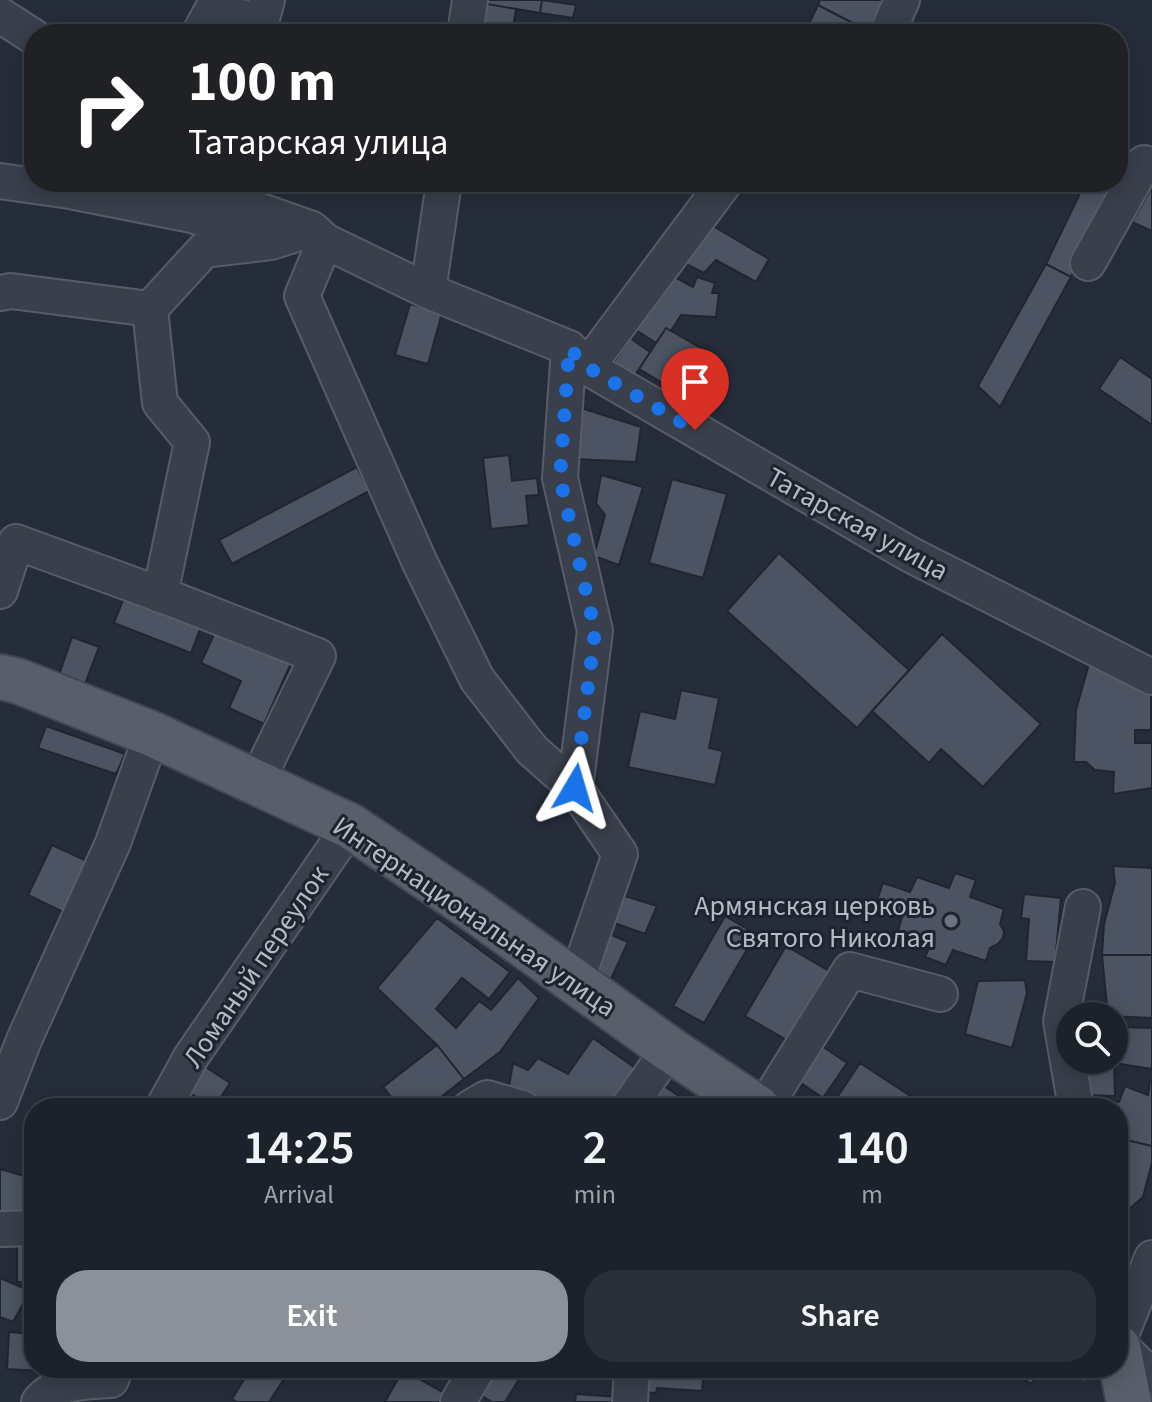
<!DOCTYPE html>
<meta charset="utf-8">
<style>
body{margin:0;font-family:"Source Sans 3",sans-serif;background:#292f38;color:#f1f3f6;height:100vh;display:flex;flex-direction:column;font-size:30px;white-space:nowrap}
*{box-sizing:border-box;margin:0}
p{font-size:26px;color:#a0a4a9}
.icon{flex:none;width:44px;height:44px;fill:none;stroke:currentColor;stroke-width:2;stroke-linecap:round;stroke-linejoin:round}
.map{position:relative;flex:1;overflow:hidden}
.side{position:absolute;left:24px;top:1098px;width:1104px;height:280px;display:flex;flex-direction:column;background:#1c222c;border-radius:32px;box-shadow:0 4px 20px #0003,0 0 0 2px #3a3f48}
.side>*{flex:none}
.hud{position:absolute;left:24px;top:24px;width:1104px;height:168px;border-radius:32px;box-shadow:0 4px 20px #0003,0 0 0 2px #3a3f48;background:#202124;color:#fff;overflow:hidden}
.controls{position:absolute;left:1056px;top:1002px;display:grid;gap:16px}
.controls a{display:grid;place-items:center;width:72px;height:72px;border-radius:50%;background:#1c222c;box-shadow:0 4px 20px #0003,0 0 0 2px #3a3f48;font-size:40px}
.pin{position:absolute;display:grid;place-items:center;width:68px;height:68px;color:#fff;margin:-82px -34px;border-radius:50% 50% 50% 0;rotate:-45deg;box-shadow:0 0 8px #0007}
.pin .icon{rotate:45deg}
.me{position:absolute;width:88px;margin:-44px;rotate:7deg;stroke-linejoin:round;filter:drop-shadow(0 0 6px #0008)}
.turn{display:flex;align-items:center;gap:28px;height:168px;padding:0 32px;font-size:36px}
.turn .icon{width:104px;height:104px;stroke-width:2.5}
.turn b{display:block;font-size:56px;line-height:68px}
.eta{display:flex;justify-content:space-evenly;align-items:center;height:136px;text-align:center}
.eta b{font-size:48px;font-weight:600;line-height:56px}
.cta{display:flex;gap:16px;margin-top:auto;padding:16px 32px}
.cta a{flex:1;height:92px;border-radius:32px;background:#8c9099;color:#fff;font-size:32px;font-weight:600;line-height:92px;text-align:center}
.cta a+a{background:#292f38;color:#f1f3f6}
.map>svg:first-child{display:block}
.building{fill:#4c5362;stroke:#202631;stroke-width:2}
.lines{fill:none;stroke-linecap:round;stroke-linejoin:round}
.minor-casing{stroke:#575d68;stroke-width:38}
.major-casing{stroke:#424853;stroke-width:48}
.path{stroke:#4a585c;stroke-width:5;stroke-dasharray:6 6;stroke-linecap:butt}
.minor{stroke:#393f4b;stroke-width:34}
.major{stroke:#585e6a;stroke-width:44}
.route{stroke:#1a73e8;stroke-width:14;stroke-dasharray:0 25.2}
.worship-dot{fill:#6b7280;stroke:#1e242f;stroke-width:3}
.labels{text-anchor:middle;stroke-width:6;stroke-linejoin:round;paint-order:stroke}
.street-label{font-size:28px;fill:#b5bac6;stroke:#1e242f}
.poi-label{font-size:28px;fill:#b5bac6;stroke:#1e242f;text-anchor:end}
</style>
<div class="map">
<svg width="1152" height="1402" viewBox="0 0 1152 1402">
<rect width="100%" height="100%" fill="#262d3a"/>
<path class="building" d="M 481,0 L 542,0 L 540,13 L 481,3 Z
M 542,0 L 576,5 L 573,18 L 540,13 Z
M 820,0 L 885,0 L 868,31 L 818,5 Z
M 481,3 L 516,9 L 512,34 L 477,34 Z
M 818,5 L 868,31 L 865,34 L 804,34 Z
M 1077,182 L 1112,182 L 1071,277 L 1046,264 L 1084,185 Z
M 1152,187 L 1152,231 L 1132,222 Z
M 708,223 L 769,259 L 756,282 L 716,260 L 704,273 L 684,263 Z
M 1046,264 L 1071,277 L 1000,407 L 978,386 Z
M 673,276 L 693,287 L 697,277 L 715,283 L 712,293 L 719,293 L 716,317 L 681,315 L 671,331 L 666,328 L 656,343 L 636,330 Z
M 410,304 L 442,313 L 428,364 L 395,355 Z
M 666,328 L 713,355 L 683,395 L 639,369 Z
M 630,338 L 650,352 L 634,377 L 614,362 Z
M 1120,357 L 1152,379 L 1152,425 L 1099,389 Z
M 578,407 L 641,427 L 636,462 L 575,459 Z
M 509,455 L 512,481 L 537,478 L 539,495 L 526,496 L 529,525 L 491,529 L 483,458 Z
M 357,467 L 369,491 L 232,564 L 219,540 Z
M 601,475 L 643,487 L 619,565 L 594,556 L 605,515 L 596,503 Z
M 672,479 L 727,494 L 703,578 L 649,563 Z
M 779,553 L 909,670 L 857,728 L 727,611 Z
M 127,590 L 203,621 L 191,653 L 114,623 Z
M 216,630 L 291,663 L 264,724 L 229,708 L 241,681 L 201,663 Z
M 942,634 L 1041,724 L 983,787 L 941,749 L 929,763 L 872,711 Z
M 72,637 L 99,647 L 85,684 L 59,675 Z
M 1089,664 L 1144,687 L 1151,696 L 1151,730 L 1135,730 L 1135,743 L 1152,743 L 1152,788 L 1113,794 L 1114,772 L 1095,770 L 1086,762 L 1074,762 L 1076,710 Z
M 681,690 L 719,698 L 709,748 L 723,751 L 715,785 L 628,767 L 640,711 L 675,719 Z
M 46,726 L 125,754 L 116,774 L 38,748 Z
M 52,845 L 87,861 L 63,912 L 28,895 Z
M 1113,866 L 1152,868 L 1152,955 L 1102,955 L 1104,924 L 1115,883 Z
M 955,873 L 976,880 L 970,897 L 1004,909 L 1000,924 L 1004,931 L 1003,938 L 998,944 L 990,948 L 986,961 L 953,950 L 946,965 L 925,957 L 931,943 L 898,931 L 902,917 L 875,906 L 883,883 L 910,892 L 917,877 L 949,888 Z
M 1024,894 L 1061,898 L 1055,962 L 1026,961 L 1029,919 L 1021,918 Z
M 622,895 L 657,906 L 645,934 L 609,921 Z
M 725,916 L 756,934 L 704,1023 L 673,1006 Z
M 437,918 L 510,972 L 489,999 L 462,978 L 436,1009 L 456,1028 L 479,1001 L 491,1010 L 518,978 L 539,998 L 500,1052 L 464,1079 L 437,1045 L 377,988 Z
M 605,932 L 628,942 L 611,979 L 590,967 Z
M 786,946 L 829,971 L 836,980 L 797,1046 L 745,1016 Z
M 1102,955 L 1152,955 L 1152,1018 L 1108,1016 Z
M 1025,980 L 1027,993 L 1012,1048 L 965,1034 L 978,981 Z
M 1117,1027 L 1152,1028 L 1152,1069 L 1114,1063 Z
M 593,1038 L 635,1068 L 609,1108 L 557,1108 L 508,1092 L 513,1063 L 528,1070 L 538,1058 L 568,1074 Z
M 819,1044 L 847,1063 L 823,1098 L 795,1079 Z
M 437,1045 L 464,1079 L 427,1108 L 400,1108 L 383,1087 Z
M 1079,1060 L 1114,1060 L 1115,1096 L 1083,1095 Z
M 198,1062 L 230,1083 L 214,1108 L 182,1088 Z
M 860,1063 L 918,1101 L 914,1108 L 830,1108 Z
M 1150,1081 L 1152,1082 L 1152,1146 L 1118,1138 L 1118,1108 L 1085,1108 L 1083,1098 L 1119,1102 L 1125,1086 L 1148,1095 Z
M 658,1082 L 697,1108 L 642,1108 Z
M 1118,1138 L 1152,1146 L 1152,1163 L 1143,1197 L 1129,1209 L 1118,1207 Z
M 0,1169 L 34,1179 L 25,1216 L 0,1213 Z
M 17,1241 L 34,1241 L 34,1282 L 17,1282 Z
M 0,1278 L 30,1291 L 13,1322 L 0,1317 Z
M 9,1332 L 34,1334 L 34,1368 L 92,1368 L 92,1374 L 7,1369 Z
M 251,1368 L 291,1368 L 269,1402 L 237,1402 L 232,1399 Z
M 487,1368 L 526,1368 L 505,1402 L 492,1402 L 474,1391 Z
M 643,1368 L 704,1368 L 702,1391 L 657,1388 L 656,1393 L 642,1392 Z
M 1010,1368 L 1042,1368 L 1031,1384 Z
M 403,1370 L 446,1394 L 441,1402 L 385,1402 Z
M 576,1394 L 618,1397 L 617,1402 L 575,1402 Z"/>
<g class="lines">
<defs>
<path id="minor" d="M 0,15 L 34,37
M 199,34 L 212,10 L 261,22 L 267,0
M 465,34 L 470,0
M 887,34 L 902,0
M 0,181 L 70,191 L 192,215 L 261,239
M 179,182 L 312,229 L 325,241 L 428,291 L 569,348 L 587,367 L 911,555 L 1152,677
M 325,241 L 302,296 L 420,563 L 477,679 L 532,750 L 575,788
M 1088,263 L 1144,163 L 1152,166
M 428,291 L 444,182
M 0,293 L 11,291 L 150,309 L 204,250 L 271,242 L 312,229
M 150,309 L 160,403 L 192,442 L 160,595
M 569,348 L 560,478 L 595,631 L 575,788 L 620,854 L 576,982
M 587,367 L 725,182
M 0,591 L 16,542 L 167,597 L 318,656 L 256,783
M 0,1102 L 24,1040 L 113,843 L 152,734
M 163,1108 L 191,1057 L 350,826
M 470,1108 L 487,1098 L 522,1108
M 628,1108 L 669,1049
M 764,1108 L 850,970 L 940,994
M 1076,1108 L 1061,1021 L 1083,907
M 0,1229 L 34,1228
M 1118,1342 L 1152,1258
M 1118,1344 L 1152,1377
M 39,1402 C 56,1381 85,1382 111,1380 L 115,1368
M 458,1402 L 478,1368
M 630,1402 L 632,1368"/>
<path id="major" d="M 0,677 L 18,681 L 152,734 L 350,826 L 472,908 L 669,1049 L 758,1108
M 1118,1347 L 1129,1402"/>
</defs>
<use href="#minor" class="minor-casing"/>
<use href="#major" class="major-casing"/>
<path class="path" d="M 1078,1368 L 1086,1380"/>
<use href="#minor" class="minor"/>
<use href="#major" class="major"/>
</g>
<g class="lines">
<path class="route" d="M 575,788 L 595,631 L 560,478 L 569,348 L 587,367 L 695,430"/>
</g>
<circle class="worship-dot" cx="951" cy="921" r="8"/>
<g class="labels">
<g class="street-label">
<text transform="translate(858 523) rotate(29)" y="10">Татарская улица</text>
<text transform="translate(475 916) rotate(34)" y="10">Интернациональная улица</text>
<text transform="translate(255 966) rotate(-56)" y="10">Ломаный переулок</text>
</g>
<g class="poi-label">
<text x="935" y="915">Армянская церковь<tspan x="935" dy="32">Святого Николая</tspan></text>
</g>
</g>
</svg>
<div class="controls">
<a><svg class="icon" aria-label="search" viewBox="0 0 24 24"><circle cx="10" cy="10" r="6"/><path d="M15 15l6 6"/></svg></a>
</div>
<div class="pin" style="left:695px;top:430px;background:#d93025"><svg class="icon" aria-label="arrive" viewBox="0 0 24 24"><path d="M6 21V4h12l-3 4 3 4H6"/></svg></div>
<svg class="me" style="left:575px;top:788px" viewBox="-20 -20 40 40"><path d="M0-17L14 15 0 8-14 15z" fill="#1a73e8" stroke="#fff" stroke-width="4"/></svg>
<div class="hud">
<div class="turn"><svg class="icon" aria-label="right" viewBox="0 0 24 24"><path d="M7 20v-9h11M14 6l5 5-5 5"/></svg><div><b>100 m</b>Татарская улица</div></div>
</div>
<section class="side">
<div class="eta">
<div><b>14:25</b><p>Arrival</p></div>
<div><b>2</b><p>min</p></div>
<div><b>140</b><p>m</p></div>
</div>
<div class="cta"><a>Exit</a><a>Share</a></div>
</section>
</div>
